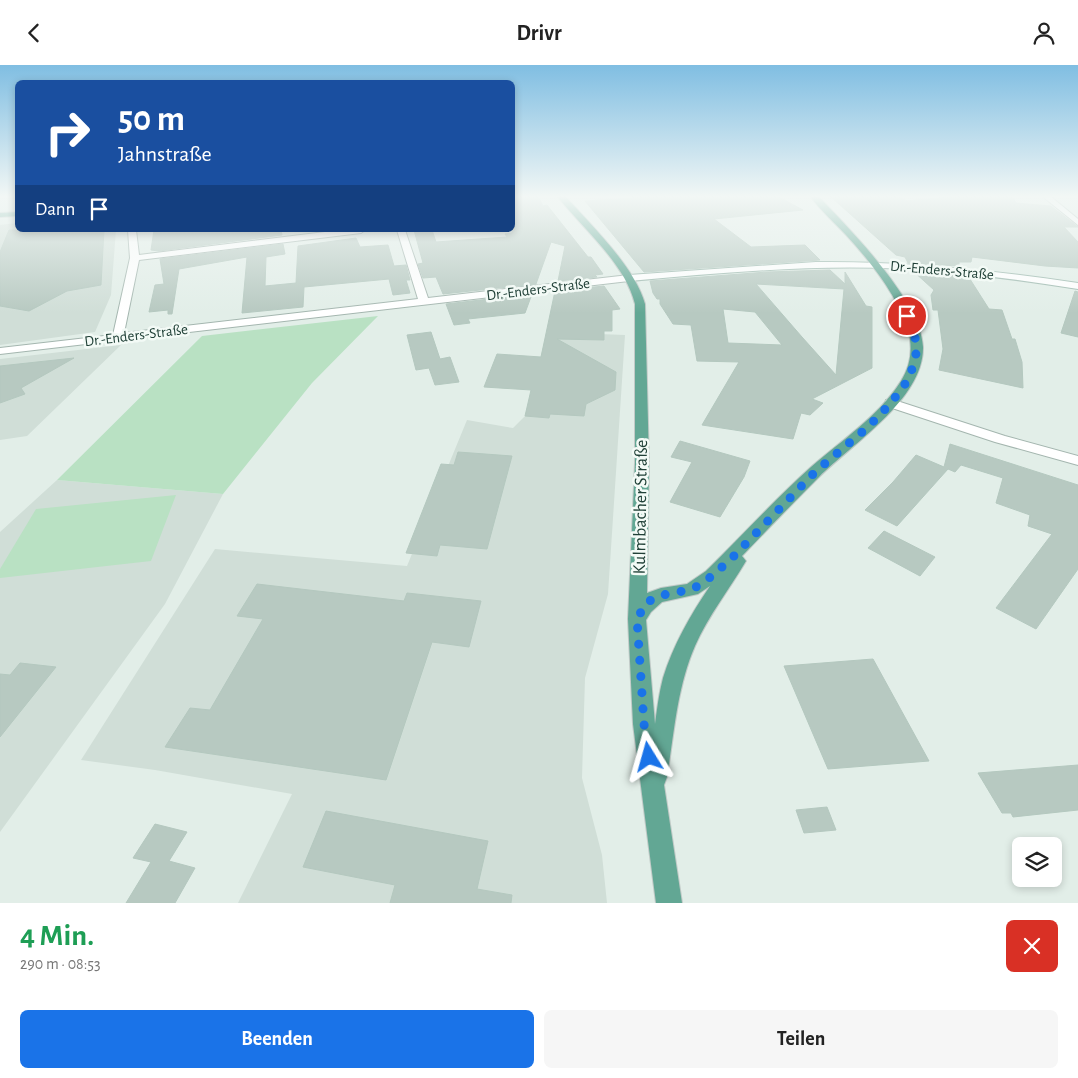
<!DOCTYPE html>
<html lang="de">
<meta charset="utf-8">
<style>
body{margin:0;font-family:"Alegreya Sans",sans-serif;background:#f6f6f6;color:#222;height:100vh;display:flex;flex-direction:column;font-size:19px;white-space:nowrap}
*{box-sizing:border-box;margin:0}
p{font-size:16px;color:#767676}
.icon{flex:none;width:28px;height:28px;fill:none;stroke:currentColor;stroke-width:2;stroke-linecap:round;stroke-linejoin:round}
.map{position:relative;height:838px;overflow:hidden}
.details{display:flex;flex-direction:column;background:#fff;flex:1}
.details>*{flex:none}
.banner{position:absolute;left:15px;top:15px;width:500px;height:152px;border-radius:8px;box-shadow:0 2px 8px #0003;background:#1a4fa0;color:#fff;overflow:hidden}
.controls{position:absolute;left:1012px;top:772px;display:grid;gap:10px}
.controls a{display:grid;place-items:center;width:50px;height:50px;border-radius:8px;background:#fff;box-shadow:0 2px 8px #0003;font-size:25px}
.pin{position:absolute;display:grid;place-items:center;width:42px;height:42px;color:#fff;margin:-21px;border:2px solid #fff;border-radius:50%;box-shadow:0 1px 5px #0007}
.me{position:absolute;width:55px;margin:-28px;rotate:352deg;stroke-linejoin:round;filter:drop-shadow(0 0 4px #0008)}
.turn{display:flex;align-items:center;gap:18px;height:105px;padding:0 20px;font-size:22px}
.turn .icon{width:65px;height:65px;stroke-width:2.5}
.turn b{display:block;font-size:35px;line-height:42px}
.then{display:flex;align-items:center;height:48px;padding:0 20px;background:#0003;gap:10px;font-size:19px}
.round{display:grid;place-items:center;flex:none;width:52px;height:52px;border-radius:8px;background:#f6f6f6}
.summary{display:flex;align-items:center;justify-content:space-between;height:85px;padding:0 20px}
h1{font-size:30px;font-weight:700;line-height:38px;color:#1e9e55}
.action{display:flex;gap:10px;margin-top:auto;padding:10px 20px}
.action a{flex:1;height:58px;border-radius:8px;background:#1a73e8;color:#fff;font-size:20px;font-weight:700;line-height:58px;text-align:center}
.action a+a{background:#f6f6f6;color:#222}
header{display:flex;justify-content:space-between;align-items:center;height:65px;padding:0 20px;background:#fff;font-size:22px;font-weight:700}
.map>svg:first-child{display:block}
.built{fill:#d0ded7}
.green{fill:#b9e1c3}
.building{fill:#b7c9c1;stroke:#b4c8bf;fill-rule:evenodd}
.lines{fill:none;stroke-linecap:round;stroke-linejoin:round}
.street-casing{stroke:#a4b6af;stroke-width:2}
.secondary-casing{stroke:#9fbab0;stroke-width:2}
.primary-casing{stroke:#c1cac7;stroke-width:2}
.street{fill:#fff;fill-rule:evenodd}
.secondary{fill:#fff;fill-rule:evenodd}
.primary{fill:#62a794;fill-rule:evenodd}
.route{stroke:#1a73e8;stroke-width:9;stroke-dasharray:0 16.2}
.labels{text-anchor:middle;stroke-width:5;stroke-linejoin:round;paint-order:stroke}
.far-street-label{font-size:15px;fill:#204037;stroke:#f3faf6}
.street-label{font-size:18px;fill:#204037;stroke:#f3faf6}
</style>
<header><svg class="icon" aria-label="back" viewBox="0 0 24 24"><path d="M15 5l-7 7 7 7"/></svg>Drivr<svg class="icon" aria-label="person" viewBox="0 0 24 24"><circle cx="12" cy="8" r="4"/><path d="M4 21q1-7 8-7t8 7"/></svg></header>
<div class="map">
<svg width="1078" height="838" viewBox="0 0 1078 838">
<rect width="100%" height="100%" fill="#e2eee8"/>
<path class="built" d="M 17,158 L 18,165 L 116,165 L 111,230 L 95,267 L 0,280 L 0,160 Z
M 547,267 L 625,270 L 608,529 L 585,613 L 582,713 L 602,790 L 607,838 L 238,838 L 292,729 L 155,705 L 81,695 L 215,484 L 407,501 L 467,355 L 513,363 L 525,351 Z
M 121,280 L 27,371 L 0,375 L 0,294 Z
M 57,415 L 223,429 L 165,539 L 0,767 L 0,467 Z"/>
<path class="green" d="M 378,251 L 312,318 L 223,429 L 57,415 L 202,271 Z
M 176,430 L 151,496 L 0,513 L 0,504 L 36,444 Z"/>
<path class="building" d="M 512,131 L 538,131 L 543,141 L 547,140 L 588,192 L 591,192 L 603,209 L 595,210 L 597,212 L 558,216 L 565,181 L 551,177 L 536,219 L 443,229 L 436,212 L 423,213 L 418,199 L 423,198 L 414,165 L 432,165 L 436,177 L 507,172 L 505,169 L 512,168 Z
M 631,131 L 777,131 L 803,145 L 714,154 L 751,182 L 805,180 L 820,195 L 644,207 L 585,136 L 633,133 Z
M 830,131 L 900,131 L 906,136 L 959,131 L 1012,131 L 1016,138 L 1051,141 L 1078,162 L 1064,162 L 1078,177 L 1078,203 L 1045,201 L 972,192 L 971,197 L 959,197 L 959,201 L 908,198 L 905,192 L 896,190 Z
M 9,165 L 104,165 L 101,220 L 67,226 L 29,246 L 0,241 L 0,187 Z
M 154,165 L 281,165 L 282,170 L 159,186 L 151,185 Z
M 356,173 L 360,182 L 388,180 L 394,201 L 406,200 L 410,215 L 406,215 L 410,228 L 393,230 L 389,214 L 304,222 L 303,242 L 242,248 L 247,192 L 179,204 L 172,249 L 168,249 L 168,245 L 149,247 L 155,220 L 164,219 L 160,194 L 283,179 L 285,189 L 266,192 L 265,221 L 296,218 L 298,181 Z
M 830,205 L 845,219 L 845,207 L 866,241 L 872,242 L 872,303 L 812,334 L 823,338 L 810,350 L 801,348 L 793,374 L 702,360 L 739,297 L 697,296 L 691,260 L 673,259 L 660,239 L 660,234 L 657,234 L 653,228 L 650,216 L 767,207 ZM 756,219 L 844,224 L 836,310 L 802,272 ZM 723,244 L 755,247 L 782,280 L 728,278 Z
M 913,206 L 968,211 L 989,244 L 1002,245 L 1012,274 L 1015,274 L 1022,297 L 1023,323 L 939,305 L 943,284 L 938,245 L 933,245 L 931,230 L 934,225 Z
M 604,221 L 620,244 L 612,245 L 612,266 L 604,266 L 604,275 L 557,274 L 616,307 L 615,325 L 586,339 L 584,351 L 550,349 L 549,353 L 525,351 L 531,325 L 484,322 L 497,289 L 541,292 L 555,226 Z
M 1075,226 L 1078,227 L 1078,272 L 1061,268 Z
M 532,229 L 525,248 L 468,254 L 470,258 L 454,260 L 446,239 Z
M 431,267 L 440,294 L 450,292 L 459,317 L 435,320 L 429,303 L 416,305 L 407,270 Z
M 74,293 L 21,323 L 25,329 L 0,338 L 0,301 Z
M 680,376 L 750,396 L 744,412 L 720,452 L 670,437 L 692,397 L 671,392 Z
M 950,379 L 1078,420 L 1078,504 L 1036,564 L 996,543 L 1052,469 L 1028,461 L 1030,450 L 996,438 L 1003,413 L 961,400 L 955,407 L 948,404 L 897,461 L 865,445 L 893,417 L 916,390 L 944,402 Z
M 458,387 L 512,391 L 487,484 L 440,480 L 437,491 L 406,488 L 441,399 L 454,400 Z
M 884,466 L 935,492 L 920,511 L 868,483 Z
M 257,519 L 404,536 L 407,528 L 481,536 L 469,582 L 432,577 L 386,715 L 165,682 L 190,643 L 210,645 L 263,554 L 237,551 Z
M 873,594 L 929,696 L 828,704 L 784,601 Z
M 20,598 L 56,602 L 0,672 L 0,609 L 10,610 Z
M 1078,700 L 1078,745 L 1013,752 L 1011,748 L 1002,748 L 978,708 Z
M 827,742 L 836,765 L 804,768 L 796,745 Z
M 326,746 L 488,776 L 477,824 L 512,830 L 511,838 L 390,838 L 395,820 L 303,802 Z
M 155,759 L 187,767 L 169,796 L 195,803 L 175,838 L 126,838 L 151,797 L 133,793 Z"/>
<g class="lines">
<defs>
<path id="street" d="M 1042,131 L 1050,131 L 1078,154 L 1078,160 Z
M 128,165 L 136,165 L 139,190 L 341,165 L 365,165 L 361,168 L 139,195 L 124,268 L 418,234 L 397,165 L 405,165 L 428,233 L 629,210 L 634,213 L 629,216 L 0,289 L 0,283 L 113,270 L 130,193 Z
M 891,334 L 1005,371 L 1078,391 L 1078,400 L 995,377 L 886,341 L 885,338 L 886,335 Z"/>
<path id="secondary" d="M 816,197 C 905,196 991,205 1078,218 L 1078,224 C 1021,215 963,207 905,204 C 813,199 721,208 629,216 L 624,213 L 629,210 Z"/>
<path id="primary" d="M 557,131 L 565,131 C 591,160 635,202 645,239 L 649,398 L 647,528 L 661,523 L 687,519 L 706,506 C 741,472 774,435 811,402 C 842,375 879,351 901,316 C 911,300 913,282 908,265 C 898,231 869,195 846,170 C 834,157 820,145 810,131 L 818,131 C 849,163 921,236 923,282 C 924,334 852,379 819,412 C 793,438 767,465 742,491 L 746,496 C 729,525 708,551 695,581 C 677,622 674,669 667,712 L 664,720 L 682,838 L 656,838 L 633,659 L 628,554 L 635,398 L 635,239 C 625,198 582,163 557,131 ZM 710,521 C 691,549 673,580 663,613 C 659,628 657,644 655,659 L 646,555 L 651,547 L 662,537 L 698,529 Z
M 18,147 L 18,151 L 0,152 L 0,148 Z"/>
</defs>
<use href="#street" class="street-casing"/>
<use href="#secondary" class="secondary-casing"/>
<use href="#primary" class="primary-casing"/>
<use href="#street" class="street"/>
<use href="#secondary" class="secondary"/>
<use href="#primary" class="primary"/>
</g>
<linearGradient id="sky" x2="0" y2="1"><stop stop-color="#80bee2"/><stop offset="0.53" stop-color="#f2f7f5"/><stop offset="1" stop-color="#f2f7f5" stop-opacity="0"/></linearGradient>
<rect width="1078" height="248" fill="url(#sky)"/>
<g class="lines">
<path class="route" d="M 649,692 L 644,659 L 637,554 L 646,538 L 658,531 L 693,524 L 712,511 L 732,493 L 815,407 L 868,362 L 891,338 L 908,315 L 915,296 L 917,281 L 913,264 L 907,251"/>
</g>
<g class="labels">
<g class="far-street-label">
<text transform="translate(942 205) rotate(5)" y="5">Dr.-Enders-Straße</text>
<text transform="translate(538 224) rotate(-7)" y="5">Dr.-Enders-Straße</text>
<text transform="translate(136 270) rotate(-7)" y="5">Dr.-Enders-Straße</text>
</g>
<g class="street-label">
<text transform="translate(640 442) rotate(-89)" y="6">Kulmbacher Straße</text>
</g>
</g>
</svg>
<div class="controls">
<a><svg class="icon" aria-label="layers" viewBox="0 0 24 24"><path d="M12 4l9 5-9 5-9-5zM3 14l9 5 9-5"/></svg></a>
</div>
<div class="pin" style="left:907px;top:251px;background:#d93025"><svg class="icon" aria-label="arrive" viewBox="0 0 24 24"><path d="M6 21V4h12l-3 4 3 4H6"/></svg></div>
<svg class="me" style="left:649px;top:692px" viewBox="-20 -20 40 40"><path d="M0-17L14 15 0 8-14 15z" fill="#1a73e8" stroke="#fff" stroke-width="4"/></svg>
<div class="banner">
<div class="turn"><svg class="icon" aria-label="right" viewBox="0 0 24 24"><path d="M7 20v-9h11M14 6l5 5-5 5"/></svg><div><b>50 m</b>Jahnstraße</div></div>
<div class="then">Dann<svg class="icon" aria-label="arrive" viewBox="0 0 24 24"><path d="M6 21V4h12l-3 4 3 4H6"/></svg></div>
</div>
</div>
<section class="details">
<div class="summary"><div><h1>4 Min.</h1><p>290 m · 08:53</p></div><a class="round" style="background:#d93025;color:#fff"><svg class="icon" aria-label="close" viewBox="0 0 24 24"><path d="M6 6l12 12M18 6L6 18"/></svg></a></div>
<div class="action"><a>Beenden</a><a>Teilen</a></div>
</section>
